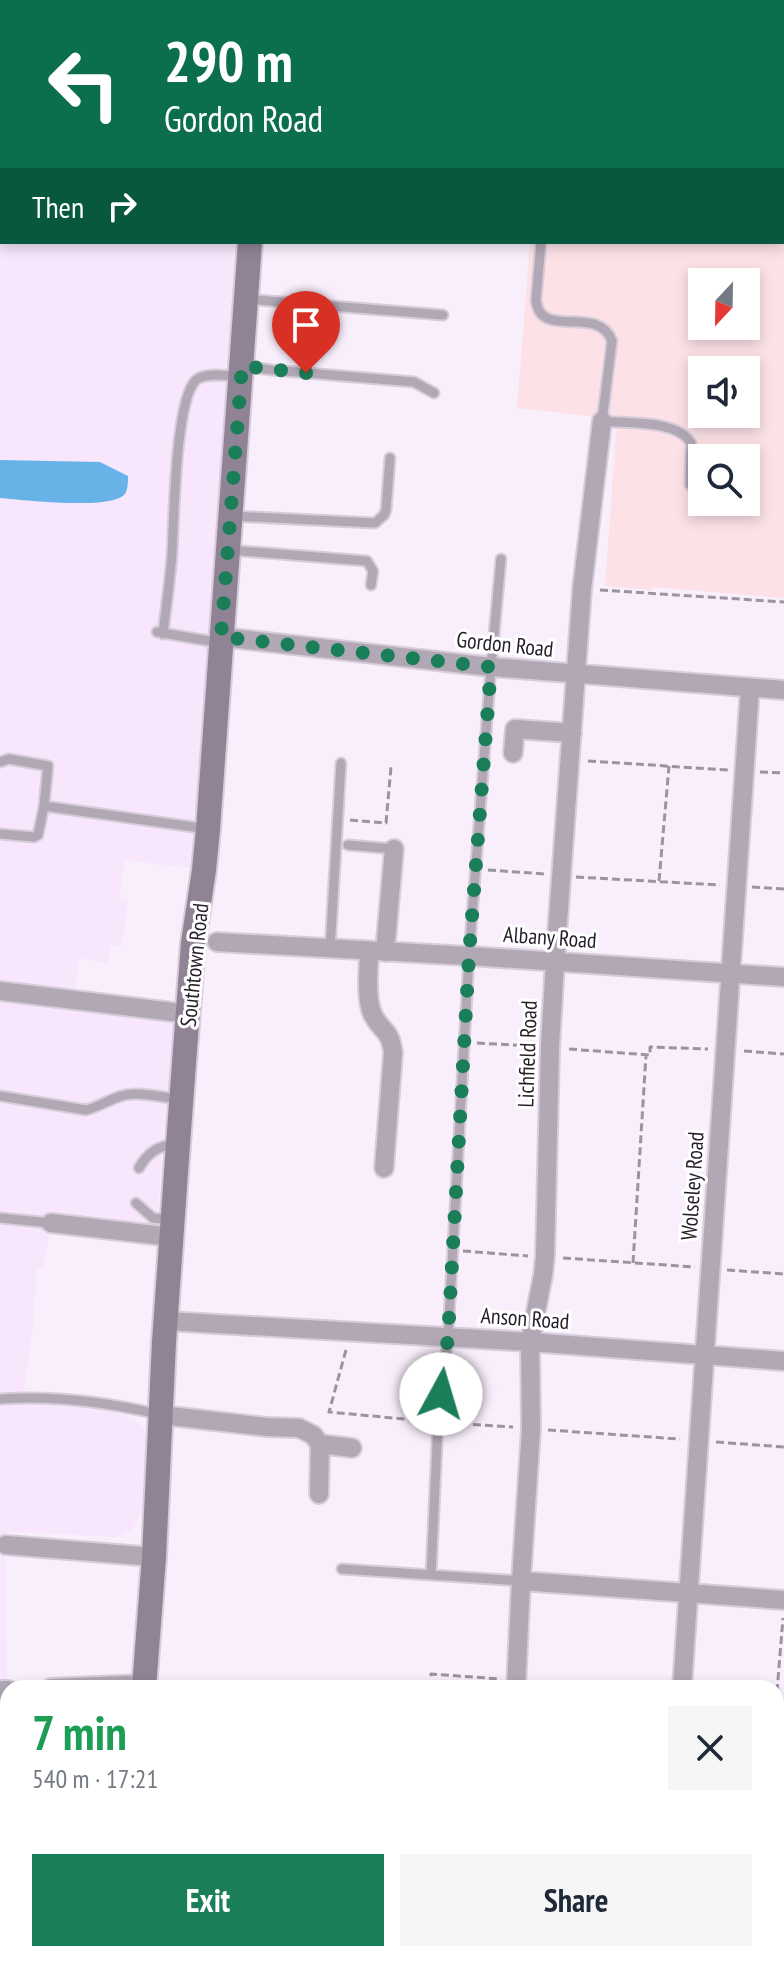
<!DOCTYPE html>
<meta charset="utf-8">
<style>
body{margin:0;font-family:"PT Sans Narrow",sans-serif;background:#f6f6f7;color:#1f2937;height:100vh;display:flex;flex-direction:column;font-size:30px;white-space:nowrap}
*{box-sizing:border-box;margin:0}
p{font-size:26px;color:#747a83}
.icon{flex:none;width:44px;height:44px;fill:none;stroke:currentColor;stroke-width:2;stroke-linecap:round;stroke-linejoin:round}
.map{position:relative;flex:1;overflow:hidden}
.sheet{position:absolute;left:0px;top:1680px;width:784px;height:282px;display:flex;flex-direction:column;background:#fff;border-radius:24px 24px 0 0;box-shadow:0 4px 12px #0003}
.sheet>*{flex:none}
.guide{position:absolute;left:0px;top:0px;width:784px;height:244px;box-shadow:0 4px 12px #0003;background:#0b6e4f;color:#fff;overflow:hidden}
.needle{width:52px;rotate:202deg}
.controls{position:absolute;left:688px;top:268px;display:grid;gap:16px}
.controls a{display:grid;place-items:center;width:72px;height:72px;border-radius:0px;background:#fff;box-shadow:0 4px 12px #0003;font-size:40px}
.pin{position:absolute;display:grid;place-items:center;width:68px;height:68px;color:#fff;margin:-82px -34px;border-radius:50% 50% 50% 0;rotate:-45deg;box-shadow:0 0 8px #0007}
.pin .icon{rotate:45deg}
.me{position:absolute;width:88px;margin:-44px;rotate:6deg;stroke-linejoin:round;filter:drop-shadow(0 0 6px #0008)}
.turn{display:flex;align-items:center;gap:28px;height:168px;padding:0 32px;font-size:36px}
.turn .icon{width:104px;height:104px;stroke-width:2.5}
.turn b{display:block;font-size:56px;line-height:68px}
.then{display:flex;align-items:center;height:76px;padding:0 32px;background:#0003;gap:16px;font-size:30px}
.round{display:grid;place-items:center;flex:none;width:84px;height:84px;border-radius:0px;background:#f6f6f7}
.summary{display:flex;align-items:center;justify-content:space-between;height:136px;padding:0 32px}
h1{font-size:48px;font-weight:600;line-height:60px;color:#1e9e55}
.cta{display:flex;gap:16px;margin-top:auto;padding:16px 32px}
.cta a{flex:1;height:92px;border-radius:0px;background:#1a7e58;color:#fff;font-size:32px;font-weight:600;line-height:92px;text-align:center}
.cta a+a{background:#f6f6f7;color:#1f2937}
.map>svg:first-child{display:block}
.built{fill:#f7e6fc}
.education{fill:#fce2e6;fill-rule:evenodd}
.water{fill:#67b2e7}
.lines{fill:none;stroke-linecap:round;stroke-linejoin:round}
.lane-casing{stroke:#d7cdda;stroke-width:13}
.street-casing{stroke:#d7cdda;stroke-width:22}
.secondary-casing{stroke:#d7cdda;stroke-width:28}
.path{stroke:#9c939f;stroke-width:3;stroke-dasharray:8 4;stroke-linecap:butt}
.lane{stroke:#b1a7b5;stroke-width:9}
.street{stroke:#b1a7b5;stroke-width:18}
.secondary{stroke:#908396;stroke-width:24}
.route{stroke:#1a7e58;stroke-width:14;stroke-dasharray:0 25.2}
.labels{text-anchor:middle;stroke-width:6;stroke-linejoin:round;paint-order:stroke}
.street-label{font-size:22px;fill:#251d28;stroke:#fff}
</style>
<div class="map">
<svg width="784" height="1961" viewBox="0 0 784 1961">
<rect width="100%" height="100%" fill="#f9effc"/>
<path class="built" d="M 64,0 L 270,0 L 270,2 L 64,2 Z
M 2,209 L 2,242 L 250,242 L 201,785 L 189,868 L 125,860 L 119,898 L 128,901 L 122,947 L 110,945 L 108,963 L 79,958 L 73,1000 L 175,1019 L 164,1127 L 156,1232 L 52,1216 L 43,1270 L 37,1269 L 33,1325 L 23,1402 L 114,1411 L 135,1421 L 142,1426 L 147,1435 L 142,1510 L 133,1529 L 116,1537 L 7,1531 L 5,1554 L 7,1682 L 0,1682 L 0,216 Z
M 0,1779 L 8,1779 L 8,1954 L 109,1954 L 109,1961 L 0,1961 Z
M 784,1785 L 784,1961 L 444,1961 L 456,1954 L 776,1954 L 776,1789 Z
M 395,1954 L 427,1954 L 431,1961 L 376,1961 Z"/>
<path class="education" d="M 543,0 L 784,0 L 784,598 L 653,587 L 652,590 L 605,586 L 617,419 L 517,408 L 530,242 L 782,242 L 782,2 L 543,2 ZM 702,282 L 746,282 L 746,326 L 702,326 ZM 702,370 L 746,370 L 746,414 L 702,414 ZM 702,458 L 746,458 L 746,502 L 702,502 Z"/>
<path class="water" d="M 0,0 L 64,0 L 64,2 L 2,2 L 2,209 L 0,216 Z
M 0,460 L 100,462 L 128,476 C 128,482 128,491 124,495 C 109,510 24,500 0,498 Z"/>
<g class="lines">
<defs>
<path id="lane" d="M 648,0 L 667,2
M 435,2 L 435,0
M 560,2 L 560,0
M 609,2 L 609,0
M 740,2 L 741,0
M 782,67 L 784,67
M 541,242 L 536,300 C 540,341 598,303 612,341 L 602,421 C 628,424 676,419 691,443 L 690,485
M 246,299 L 443,315
M 242,366 L 272,370 L 414,382 L 434,393
M 231,516 L 375,523 L 384,515 L 386,510 L 390,458
M 229,550 L 367,561 L 373,571 L 371,585
M 157,632 L 221,643
M 163,634 C 166,607 170,581 172,554 C 174,522 175,400 196,380 C 205,372 226,376 238,376
M 0,762 L 9,759 L 48,766 L 44,806 L 208,829
M 0,834 L 34,837 L 38,835 L 44,806
M 348,845 L 394,849
M 330,949 L 341,763
M 0,1096 L 86,1110 C 103,1106 116,1094 134,1094 C 149,1093 164,1098 179,1099
M 139,1168 C 148,1152 159,1145 178,1144
M 136,1203 L 153,1218 L 171,1220
M 0,1218 L 51,1223
M 0,1399 C 53,1395 106,1402 158,1414
M 342,1569 L 521,1581
M 431,1575 L 438,1422 L 448,1337 L 469,956 L 491,667 L 501,559
M 0,1863 L 8,1863
M 468,1954 L 470,1961
M 98,1961 L 124,1956"/>
<path id="street" d="M 221,637 L 491,667 L 784,690
M 513,753 L 515,729 L 572,733
M 217,942 L 469,956 L 784,977
M 369,951 C 369,969 365,998 373,1015 C 382,1033 390,1028 393,1053 L 384,1168
M 385,952 L 394,849
M 0,991 L 189,1014
M 51,1223 L 172,1237
M 166,1321 L 530,1342 L 784,1361
M 161,1415 L 267,1427 L 299,1428 L 313,1435 L 320,1444 L 319,1494
M 320,1444 L 352,1448
M 6,1545 L 154,1557
M 521,1581 L 784,1600
M 51,1688 L 145,1684
M 516,1688 L 521,1581 L 531,1429 L 530,1342 L 543,1275 L 545,1257 L 550,1047 L 555,962 L 582,589 L 602,421
M 682,1688 L 750,688
M 0,1690 L 8,1690"/>
<path id="secondary" d="M 270,2 L 270,0
M 144,1688 L 154,1557 L 164,1342 L 178,1144 L 193,943 L 204,870 L 208,829 L 250,242
M 776,1773 L 784,1768
M 127,1961 L 128,1954
M 324,1961 L 344,1954"/>
</defs>
<use href="#lane" class="lane-casing"/>
<use href="#street" class="street-casing"/>
<use href="#secondary" class="secondary-casing"/>
<path class="path" d="M 600,590 L 784,602
M 588,761 L 728,770
M 760,772 L 784,773
M 350,820 L 386,823 L 391,767
M 488,870 L 545,874
M 576,877 L 720,885
M 659,881 L 669,766
M 752,887 L 784,889
M 477,1043 L 533,1046
M 569,1049 L 650,1055 L 650,1047 L 708,1049
M 744,1051 L 784,1054
M 463,1251 L 528,1256
M 563,1258 L 695,1267
M 633,1263 L 646,1055
M 727,1270 L 784,1274
M 346,1350 L 329,1412 L 425,1421
M 449,1423 L 513,1427
M 548,1430 L 680,1439
M 716,1442 L 784,1447
M 430,1688 L 431,1674 L 501,1679
M 776,1704 L 783,1618"/>
<use href="#lane" class="lane"/>
<use href="#street" class="street"/>
<use href="#secondary" class="secondary"/>
</g>
<g class="lines">
<path class="route" d="M 306,373 L 242,366 L 221,637 L 491,667 L 469,956 L 448,1337 L 441,1394"/>
</g>
<g class="labels">
<g class="street-label">
<text transform="translate(505 644) rotate(6)" y="8">Gordon Road</text>
<text transform="translate(550 937) rotate(4)" y="8">Albany Road</text>
<text transform="translate(194 965) rotate(-84)" y="8">Southtown Road</text>
<text transform="translate(527 1054) rotate(-88)" y="8">Lichfield Road</text>
<text transform="translate(692 1186) rotate(-86)" y="8">Wolseley Road</text>
<text transform="translate(525 1318) rotate(4)" y="8">Anson Road</text>
</g>
</g>
</svg>
<div class="controls">
<a><svg class="needle" viewBox="-14 -14 28 28"><path d="M0-13l5 13h-10z" fill="#e53935"/><path d="M0 13l5-13h-10z" fill="#747a83"/></svg></a>
<a><svg class="icon" aria-label="sound" viewBox="0 0 24 24"><path d="M4 9h4l5-4v14l-5-4H4zM17 9q2 3 0 6"/></svg></a>
<a><svg class="icon" aria-label="search" viewBox="0 0 24 24"><circle cx="10" cy="10" r="6"/><path d="M15 15l6 6"/></svg></a>
</div>
<div class="pin" style="left:306px;top:373px;background:#d93025"><svg class="icon" aria-label="arrive" viewBox="0 0 24 24"><path d="M6 21V4h12l-3 4 3 4H6"/></svg></div>
<svg class="me" style="left:441px;top:1394px" viewBox="-20 -20 40 40"><circle r="19" fill="#fff"/><path d="M0-13L10 11 0 6-10 11z" fill="#1a7e58"/></svg>
<div class="guide">
<div class="turn"><svg class="icon" aria-label="left" viewBox="0 0 24 24"><path d="M17 20v-9H6M10 6l-5 5 5 5"/></svg><div><b>290 m</b>Gordon Road</div></div>
<div class="then">Then<svg class="icon" aria-label="right" viewBox="0 0 24 24"><path d="M7 20v-9h11M14 6l5 5-5 5"/></svg></div>
</div>
<section class="sheet">
<div class="summary"><div><h1>7 min</h1><p>540 m · 17:21</p></div><a class="round"><svg class="icon" aria-label="close" viewBox="0 0 24 24"><path d="M6 6l12 12M18 6L6 18"/></svg></a></div>
<div class="cta"><a>Exit</a><a>Share</a></div>
</section>
</div>
